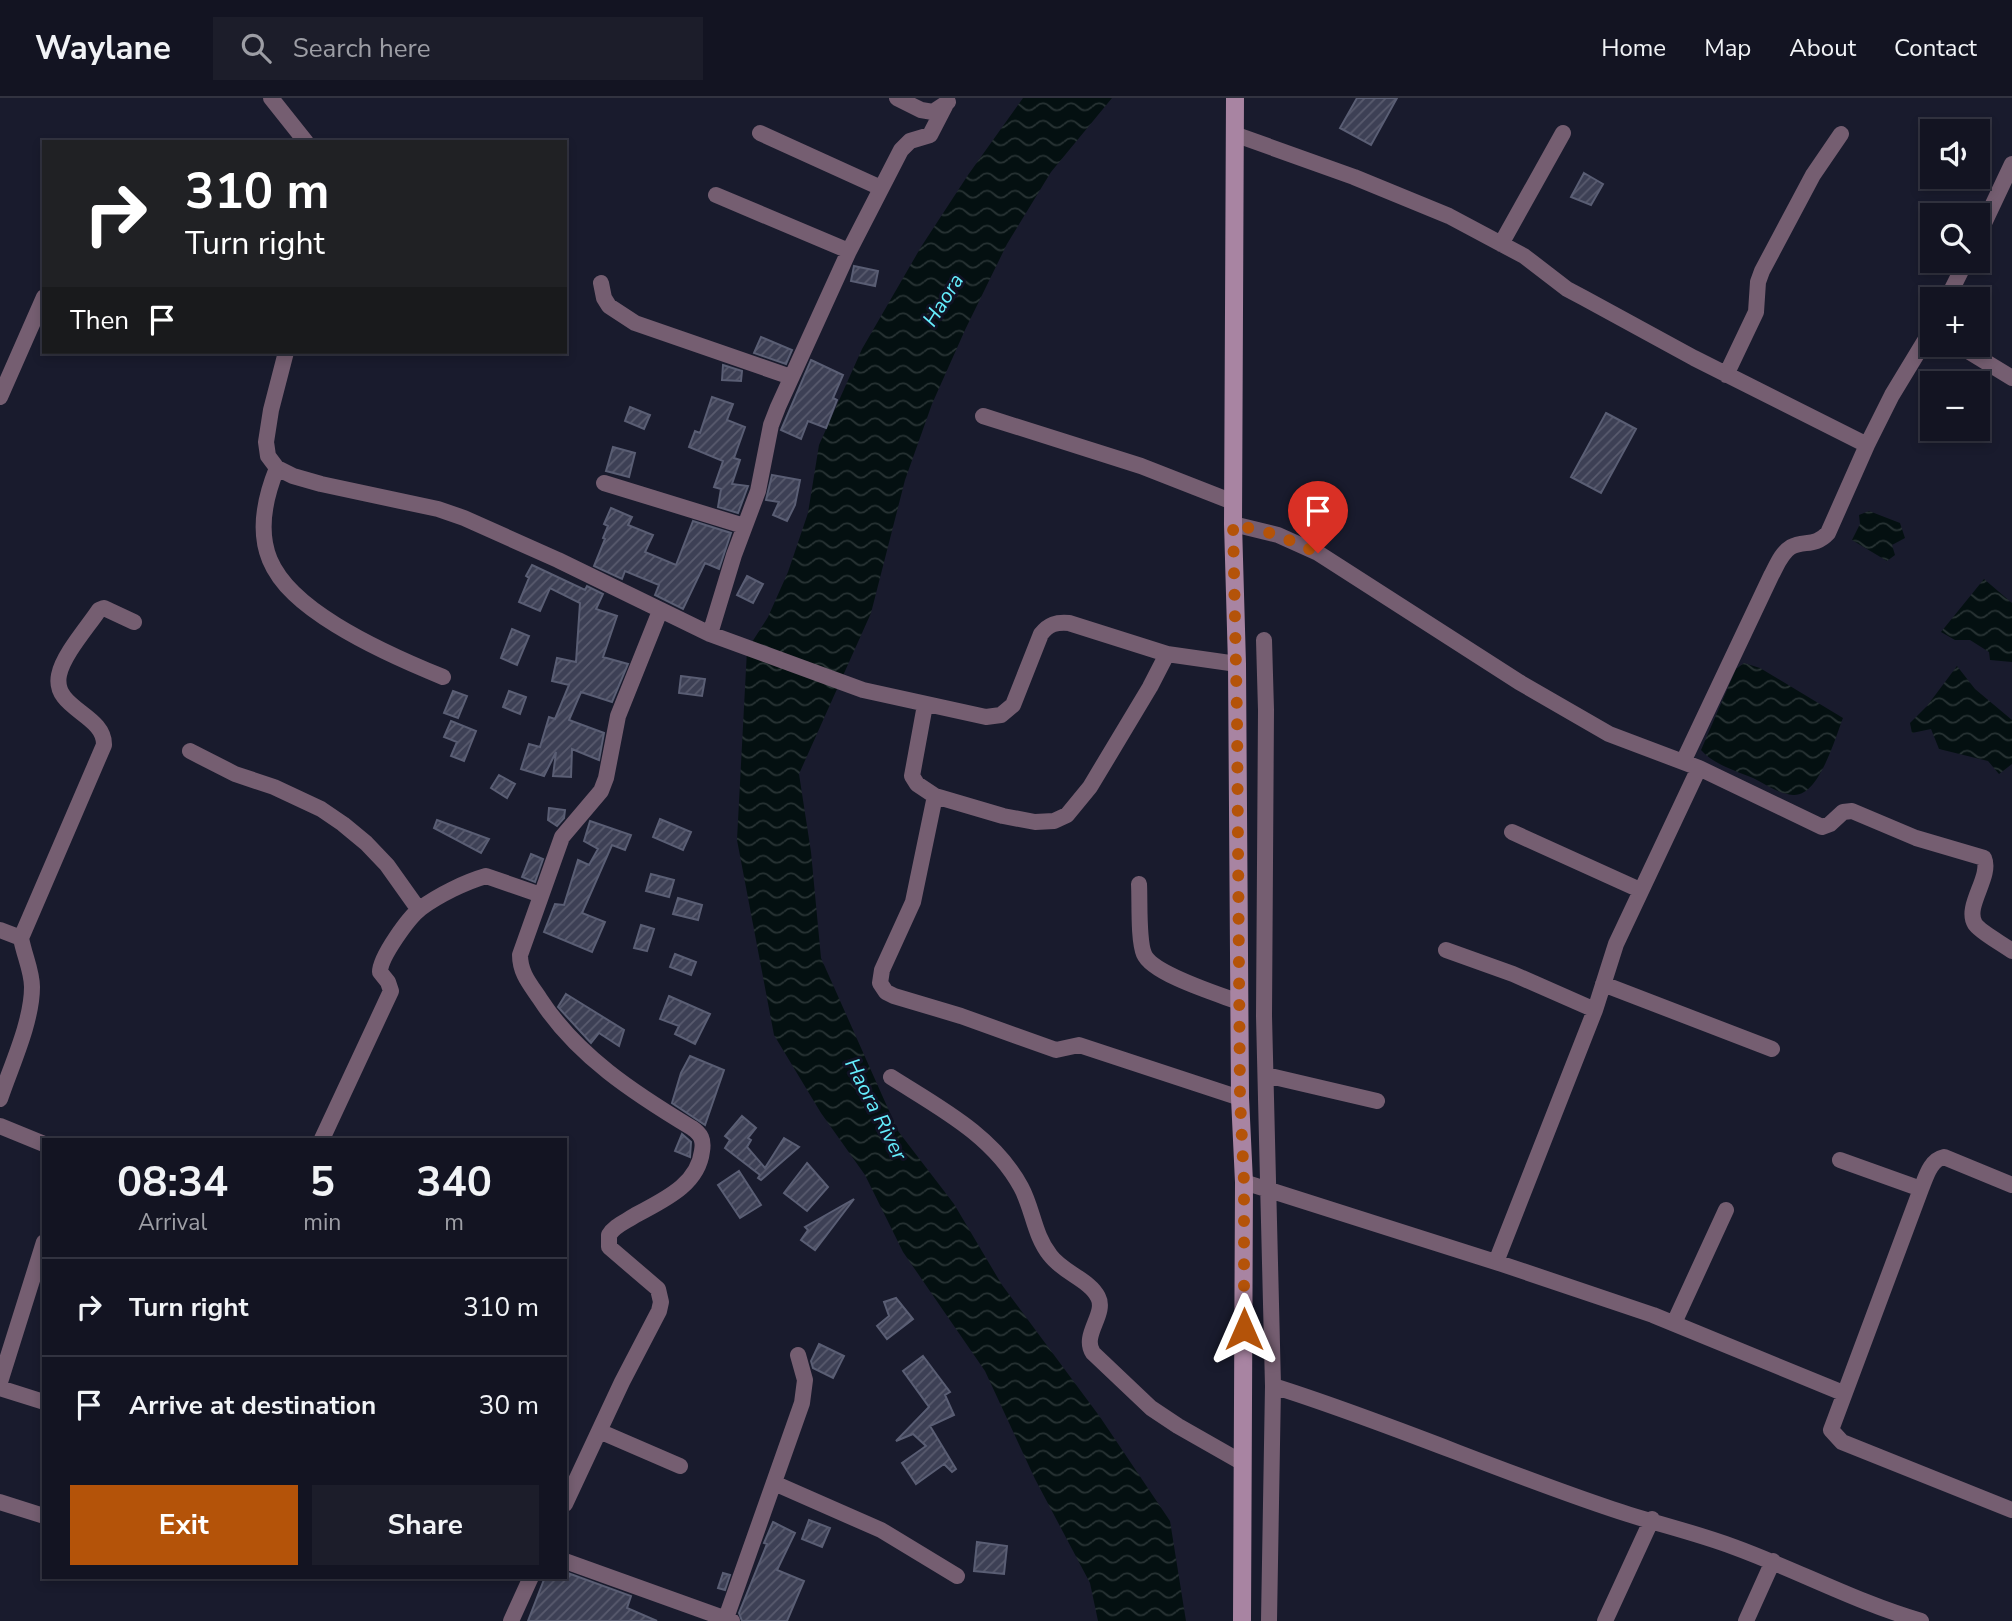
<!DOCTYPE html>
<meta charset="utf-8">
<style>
body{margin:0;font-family:"Nunito Sans",sans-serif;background:#1c1d2a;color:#f1f3f6;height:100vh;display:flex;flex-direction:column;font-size:26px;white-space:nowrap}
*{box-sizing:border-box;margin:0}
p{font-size:23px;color:#9d9ea5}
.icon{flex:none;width:38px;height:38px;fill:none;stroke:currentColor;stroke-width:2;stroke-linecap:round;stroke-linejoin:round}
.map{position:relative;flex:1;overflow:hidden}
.drawer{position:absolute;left:42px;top:1040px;width:525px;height:441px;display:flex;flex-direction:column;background:#131422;border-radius:0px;box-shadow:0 4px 10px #0003,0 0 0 2px #323340}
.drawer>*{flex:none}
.banner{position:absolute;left:42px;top:42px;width:525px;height:214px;border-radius:0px;box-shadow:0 4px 10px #0003,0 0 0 2px #323340;background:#202124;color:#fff;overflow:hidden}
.buttons{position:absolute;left:1920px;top:21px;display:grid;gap:14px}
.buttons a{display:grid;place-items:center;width:70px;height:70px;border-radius:0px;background:#131422;box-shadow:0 4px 10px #0003,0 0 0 2px #323340;font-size:35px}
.pin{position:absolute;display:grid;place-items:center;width:60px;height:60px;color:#fff;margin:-72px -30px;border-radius:50% 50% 50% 0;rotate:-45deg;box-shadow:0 0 7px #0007}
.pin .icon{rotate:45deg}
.me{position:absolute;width:77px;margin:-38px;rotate:0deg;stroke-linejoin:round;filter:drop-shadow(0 0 5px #0008)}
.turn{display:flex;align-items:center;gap:24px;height:147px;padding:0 28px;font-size:32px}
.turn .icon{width:91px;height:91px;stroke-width:2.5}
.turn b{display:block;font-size:49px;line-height:60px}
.then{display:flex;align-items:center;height:66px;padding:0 28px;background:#0003;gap:14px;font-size:26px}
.eta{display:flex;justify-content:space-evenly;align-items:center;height:119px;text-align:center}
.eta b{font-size:42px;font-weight:700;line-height:49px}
.primary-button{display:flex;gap:14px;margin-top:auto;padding:14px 28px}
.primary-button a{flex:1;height:80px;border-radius:0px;background:#b45309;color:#fff;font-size:28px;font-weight:700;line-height:80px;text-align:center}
.primary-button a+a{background:#1c1d2a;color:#f1f3f6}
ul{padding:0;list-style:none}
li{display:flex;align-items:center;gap:21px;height:98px;padding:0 28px;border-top:2px solid #323340}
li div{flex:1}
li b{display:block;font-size:26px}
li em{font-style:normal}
header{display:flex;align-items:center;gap:42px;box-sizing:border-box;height:98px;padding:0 35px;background:#131422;border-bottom:2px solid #323340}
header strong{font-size:33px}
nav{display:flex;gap:38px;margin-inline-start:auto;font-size:24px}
.search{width:490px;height:63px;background:#1c1d2a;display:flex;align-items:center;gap:18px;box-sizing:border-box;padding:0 24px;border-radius:0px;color:#9d9ea5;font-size:26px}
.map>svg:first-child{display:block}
.water{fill:url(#water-waves)}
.building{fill:url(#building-hatch);stroke:#5a5e74;stroke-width:2}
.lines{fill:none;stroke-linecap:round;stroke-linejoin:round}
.street{stroke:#755e71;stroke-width:16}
.secondary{stroke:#a884a2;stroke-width:18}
.route{stroke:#b45309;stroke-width:12;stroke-dasharray:0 21.6}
.labels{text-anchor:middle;stroke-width:6;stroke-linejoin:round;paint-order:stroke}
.water-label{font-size:21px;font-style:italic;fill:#65eefe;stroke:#101223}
</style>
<header>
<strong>Waylane</strong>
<div class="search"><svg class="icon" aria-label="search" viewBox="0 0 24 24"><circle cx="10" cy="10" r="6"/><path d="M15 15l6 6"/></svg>Search here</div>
<nav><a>Home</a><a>Map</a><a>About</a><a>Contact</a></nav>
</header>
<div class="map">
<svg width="2012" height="1523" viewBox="0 0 2012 1523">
<defs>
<pattern id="water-waves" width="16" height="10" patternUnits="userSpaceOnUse" patternTransform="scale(1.75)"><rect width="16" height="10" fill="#041011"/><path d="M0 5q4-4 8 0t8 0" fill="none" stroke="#283334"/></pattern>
<pattern id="building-hatch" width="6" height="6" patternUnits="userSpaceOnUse" patternTransform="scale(1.75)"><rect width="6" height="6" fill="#3d4055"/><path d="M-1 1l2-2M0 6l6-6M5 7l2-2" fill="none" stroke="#595b6e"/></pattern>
</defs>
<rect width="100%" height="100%" fill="#191b2d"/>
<path class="water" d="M 1023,0 L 1112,0 L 1051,74 L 1007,146 L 965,232 L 932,306 L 905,382 L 871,515 L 799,676 L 811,754 L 821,860 L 898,1033 L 954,1106 L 1002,1187 L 1100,1319 L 1170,1423 L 1186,1523 L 1098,1523 L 1090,1485 L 1035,1381 L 985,1273 L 903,1154 L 865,1077 L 821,1015 L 774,937 L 737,742 L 747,552 L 768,519 L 788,474 L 808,415 L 819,347 L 862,251 L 921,149 L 968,77 Z
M 1869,413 L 1900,425 L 1905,440 L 1892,447 L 1895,457 L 1887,463 L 1852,442 L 1860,426 L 1859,417 Z
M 1984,481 L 2012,505 L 2012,564 L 1990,562 L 1989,554 L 1970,542 L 1955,542 L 1941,534 Z
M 1744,565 L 1760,570 L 1843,620 C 1835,640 1819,699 1793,697 C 1778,696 1766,686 1753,680 C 1736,673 1713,666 1701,652 L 1736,571 Z
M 1957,568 L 1975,591 L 2012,622 L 2012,666 L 1999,676 L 1988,663 L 1939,651 L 1931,631 L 1912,635 L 1910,625 L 1927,608 Z"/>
<path class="building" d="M 1357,0 L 1397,0 L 1371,47 L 1340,30 Z
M 1584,75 L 1603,86 L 1591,107 L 1571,99 Z
M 854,168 L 878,173 L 875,188 L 851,183 Z
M 761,239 L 792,252 L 786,266 L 754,255 Z
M 811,262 L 843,277 L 833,300 L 837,302 L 826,330 L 808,323 L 801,341 L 781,332 Z
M 723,267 L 742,273 L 741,283 L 722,282 Z
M 712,299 L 733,306 L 727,322 L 745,329 L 734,360 L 740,362 L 732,386 L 748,388 L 738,415 L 718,409 L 721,391 L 714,389 L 723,363 L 689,349 L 695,333 L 700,335 Z
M 630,309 L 650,317 L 644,331 L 625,323 Z
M 1606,315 L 1636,331 L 1601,395 L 1571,379 Z
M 613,349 L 635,355 L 629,379 L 606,373 Z
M 772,377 L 800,382 L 795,407 L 787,423 L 773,417 L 779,404 L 766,402 Z
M 611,410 L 632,419 L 628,427 L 653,437 L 645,454 L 676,467 L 693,423 L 731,435 L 719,471 L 705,465 L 683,511 L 655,497 L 659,487 L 625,473 L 622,481 L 594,468 L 605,441 L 603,440 L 608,428 L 604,426 Z
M 532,467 L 585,492 L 587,488 L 603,496 L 596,511 L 617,518 L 603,559 L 628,566 L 612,604 L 581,594 L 569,622 L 604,635 L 599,662 L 572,651 L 571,679 L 553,678 L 556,654 L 544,678 L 521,671 L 529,646 L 540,649 L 549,619 L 555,621 L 569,587 L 552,583 L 557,560 L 576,564 L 580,505 L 550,490 L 540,513 L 519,504 L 529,480 L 526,478 Z
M 747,478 L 763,486 L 753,505 L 737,497 Z
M 512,531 L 529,538 L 517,567 L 501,560 Z
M 681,578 L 705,581 L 702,598 L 679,595 Z
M 453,593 L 467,598 L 458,620 L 444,615 Z
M 509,593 L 526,599 L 520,616 L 503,609 Z
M 451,623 L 476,633 L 464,663 L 451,658 L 457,644 L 444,639 Z
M 499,677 L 515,686 L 507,700 L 491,690 Z
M 549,710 L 565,712 L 564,720 L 557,728 L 548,722 Z
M 660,721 L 691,734 L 683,752 L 653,739 Z
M 437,722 L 489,741 L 481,755 L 434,730 Z
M 590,723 L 631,737 L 625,752 L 612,747 L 582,815 L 605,824 L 592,854 L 544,834 L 555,806 L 564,807 L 578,762 L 589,767 L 598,751 L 584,743 Z
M 531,756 L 543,761 L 535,784 L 522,779 Z
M 651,776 L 674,782 L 669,799 L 646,793 Z
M 678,800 L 702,807 L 698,822 L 673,816 Z
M 641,827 L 654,831 L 647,853 L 634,850 Z
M 675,856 L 696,864 L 691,877 L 670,869 Z
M 566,896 L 624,932 L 619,948 L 599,935 L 591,945 L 558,909 Z
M 669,898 L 710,916 L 695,946 L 675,936 L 679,928 L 660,921 Z
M 690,958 L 724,972 L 705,1027 L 672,1005 L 681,975 Z
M 742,1018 L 756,1030 L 748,1040 L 751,1042 L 747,1049 L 765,1070 L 784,1040 L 799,1049 L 761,1082 L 758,1080 L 760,1077 L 725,1050 L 730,1042 L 725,1038 Z
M 682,1036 L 691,1044 L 690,1059 L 675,1053 Z
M 807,1065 L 828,1089 L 807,1113 L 784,1095 Z
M 739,1073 L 761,1107 L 740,1120 L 718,1087 Z
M 854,1101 L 815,1152 L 801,1142 L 808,1132 L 805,1129 Z
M 896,1200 L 913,1221 L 887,1241 L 877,1228 L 889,1218 L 884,1204 Z
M 819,1246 L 844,1258 L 833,1280 L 813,1270 L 811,1263 Z
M 923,1258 L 950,1294 L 945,1297 L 954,1317 L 930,1328 L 956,1371 L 952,1374 L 944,1366 L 916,1386 L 902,1365 L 926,1348 L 913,1336 L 896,1343 L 929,1309 L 903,1273 Z
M 809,1422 L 830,1430 L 822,1449 L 802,1441 Z
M 773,1424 L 795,1435 L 777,1472 L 804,1483 L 787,1523 L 742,1523 L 739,1515 L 767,1446 L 764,1445 Z
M 977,1444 L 1007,1448 L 1004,1476 L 974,1473 Z
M 565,1474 L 631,1498 L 627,1510 L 657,1523 L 528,1523 L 545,1479 L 565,1479 Z
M 723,1475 L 730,1477 L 725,1492 L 718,1490 Z"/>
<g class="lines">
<path class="street" d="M 271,0 L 306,44
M 897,0 L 921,12 L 933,14 L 948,4
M 760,35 L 881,90
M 1234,36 L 1354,79 L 1449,118 L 1524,158 L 1567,191 L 1584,200 L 1694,260 L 1867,347
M 716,97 L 849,153
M 1978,138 L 2012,66
M 1501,146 L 1563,35
M 601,185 L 604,200 L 609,208 L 635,225 L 791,279
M 1947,201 L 1966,163
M 1958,247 L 2012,280
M 286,254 L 271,312 L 266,344 L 268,358 L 277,370 L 293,378 L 321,386 L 438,411 L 464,420 L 558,462 L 710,536 L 863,592 L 986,619 L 1001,617 L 1013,607 L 1041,536 C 1049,526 1056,524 1069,525 L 1167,556 L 1237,566
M 1726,277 L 1756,214 L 1758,184 L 1762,173 L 1813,77 L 1841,36
M 0,299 L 44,199
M 983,318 L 1141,368 L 1233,404
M 277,370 C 246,446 269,486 336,527 C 370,548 406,564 443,579
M 604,385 L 744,428
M 1233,426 L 1278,437 L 1318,455 L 1519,584 L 1609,636 L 1699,670 L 1822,729 L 1830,726 L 1843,714 L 1852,713 L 1916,740 L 1984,760 C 1992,779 1964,808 1975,826 C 1980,834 2003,846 2012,853
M 710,536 L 734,457 L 758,393 L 771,327 L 778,309 L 849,153 L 901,52 L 910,43 L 930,37 L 945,8
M 1264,542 L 1266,612 L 1264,918 L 1273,1288 L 1269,1523
M 1167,556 L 1150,589 L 1090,689 L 1067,717 L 1054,723 L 1035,724 L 1003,718 L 935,698 L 913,804 L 882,872 L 880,885 L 886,894 L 894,898 L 961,918 L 1056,952 L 1079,947 L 1240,1000
M 925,607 L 912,678 L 917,686 L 935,698
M 190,653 L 235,676 L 274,689 L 321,711 L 343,726 L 366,745 L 387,767 L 419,812
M 1683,664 L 1771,478 C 1776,469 1781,455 1791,449 C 1804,442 1815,449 1828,435 L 1867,347 L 1892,297 L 1932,231
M 1512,734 L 1640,792
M 1139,786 C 1140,803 1138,842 1144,856 C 1152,876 1218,896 1239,904
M 0,832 L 21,840
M 1446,852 L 1513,876 L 1595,912
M 1603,886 L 1772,951
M 1266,977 L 1377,1003
M 891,979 C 938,1009 993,1037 1021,1089 C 1033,1111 1034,1137 1050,1157 C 1062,1174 1090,1182 1098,1199 C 1107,1216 1081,1237 1093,1255 L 1151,1310 L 1178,1328 L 1243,1365
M 0,1001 C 11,968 32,924 32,889 C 32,873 24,857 21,840 L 104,647 C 105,616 52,611 59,577 C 63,557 87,530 99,512 L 104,510 L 134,524
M 0,1028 L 44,1046
M 322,1041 L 391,893 L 388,884 L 380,874 C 380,859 409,819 421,810 C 439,797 465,784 486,778 L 541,797
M 1840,1062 L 1921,1091
M 1244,1084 L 1496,1164 L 1653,1217 L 1843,1295
M 2012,1087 L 1944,1059 C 1930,1062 1926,1079 1921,1091 L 1831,1332 L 1842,1344 L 2012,1412
M 1496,1164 L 1595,912 L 1616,846 L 1699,670
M 1674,1225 L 1726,1112
M 0,1284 L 44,1144
M 1273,1288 C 1388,1324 1498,1373 1612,1411 C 1653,1425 1694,1434 1734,1449 C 1797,1472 1856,1504 1921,1523
M 0,1290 L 44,1304
M 599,1333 L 680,1368
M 774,1385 L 881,1432 L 957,1478
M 0,1404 L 44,1418
M 565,1406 L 622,1284 L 659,1213 L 661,1204 L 658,1191 L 609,1149 L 609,1137 C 614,1128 625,1124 634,1118 C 661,1103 698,1088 702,1053 C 704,1042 701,1036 692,1030 C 634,995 577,958 540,901 C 530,886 520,875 520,857 L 562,739 L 601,693 L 606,680 L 618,618 L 660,513
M 565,1463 L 732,1523
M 726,1520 L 802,1305 L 805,1282 L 798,1257
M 511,1523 L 531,1479
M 1605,1523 L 1652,1421
M 1746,1523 L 1773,1463"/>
<path class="secondary" d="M 1235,0 L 1233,426 L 1237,566 L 1240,1000 L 1244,1084 L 1242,1523"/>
</g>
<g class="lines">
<path class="route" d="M 1244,1231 L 1244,1084 L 1240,1000 L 1237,618 L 1233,426 L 1278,437 L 1318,455"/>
</g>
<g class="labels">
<g class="water-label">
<text transform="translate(943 202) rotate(-58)" y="7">Haora</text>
<text transform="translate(876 1011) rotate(63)" y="7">Haora River</text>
</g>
</g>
</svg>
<div class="buttons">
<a><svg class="icon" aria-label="sound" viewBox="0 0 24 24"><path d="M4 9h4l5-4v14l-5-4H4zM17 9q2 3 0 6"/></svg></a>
<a><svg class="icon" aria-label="search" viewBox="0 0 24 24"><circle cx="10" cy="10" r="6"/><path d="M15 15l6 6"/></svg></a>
<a>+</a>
<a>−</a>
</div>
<div class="pin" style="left:1318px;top:455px;background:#d93025"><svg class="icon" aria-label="arrive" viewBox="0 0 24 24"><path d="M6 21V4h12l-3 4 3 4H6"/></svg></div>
<svg class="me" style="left:1244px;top:1231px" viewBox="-20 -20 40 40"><path d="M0-17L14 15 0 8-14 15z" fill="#b45309" stroke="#fff" stroke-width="4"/></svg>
<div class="banner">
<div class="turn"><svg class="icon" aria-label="right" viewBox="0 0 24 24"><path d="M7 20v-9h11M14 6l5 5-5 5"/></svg><div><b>310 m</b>Turn right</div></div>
<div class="then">Then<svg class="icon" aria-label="arrive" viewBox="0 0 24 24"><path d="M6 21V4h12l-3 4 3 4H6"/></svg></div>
</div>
<section class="drawer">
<div class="eta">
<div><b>08:34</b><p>Arrival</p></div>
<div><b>5</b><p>min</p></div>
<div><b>340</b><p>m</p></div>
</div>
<ul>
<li><svg class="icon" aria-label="right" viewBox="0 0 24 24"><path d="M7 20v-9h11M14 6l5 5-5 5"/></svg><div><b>Turn right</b></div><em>310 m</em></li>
<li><svg class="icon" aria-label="arrive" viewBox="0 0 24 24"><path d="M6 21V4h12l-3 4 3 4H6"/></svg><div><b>Arrive at destination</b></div><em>30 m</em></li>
</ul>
<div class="primary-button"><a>Exit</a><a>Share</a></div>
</section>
</div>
